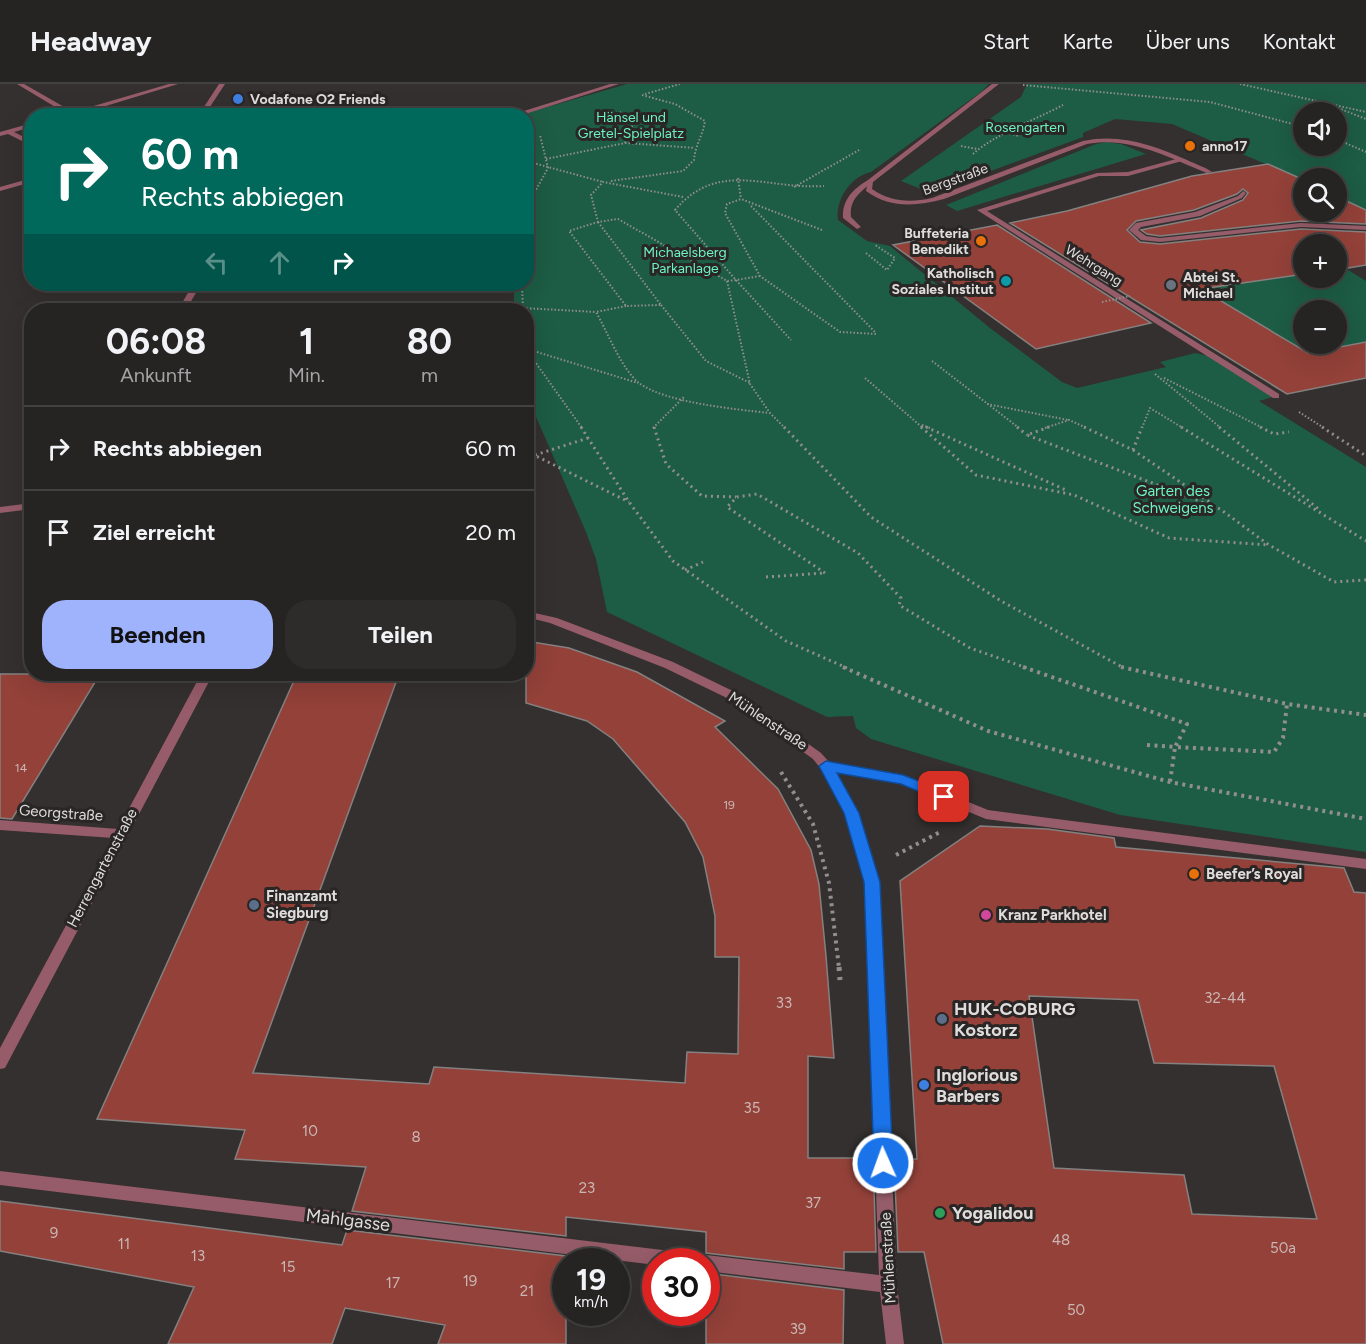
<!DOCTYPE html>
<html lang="de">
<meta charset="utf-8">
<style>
body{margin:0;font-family:Figtree,sans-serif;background:#2e2c2b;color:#f1f3f6;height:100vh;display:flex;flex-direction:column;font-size:22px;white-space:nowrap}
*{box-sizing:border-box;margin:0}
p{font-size:20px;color:#a4a4a6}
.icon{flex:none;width:33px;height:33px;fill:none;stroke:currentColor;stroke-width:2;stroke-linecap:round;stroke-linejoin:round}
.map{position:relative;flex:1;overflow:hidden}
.details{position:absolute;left:24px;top:219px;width:510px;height:378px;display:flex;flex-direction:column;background:#262423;border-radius:24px;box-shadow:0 6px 24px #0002,0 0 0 2px #424141}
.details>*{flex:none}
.banner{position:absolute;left:24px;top:24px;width:510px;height:183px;border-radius:24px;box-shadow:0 6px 24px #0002,0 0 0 2px #424141;background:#00695c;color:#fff;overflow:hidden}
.tools{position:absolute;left:1293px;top:18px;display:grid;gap:12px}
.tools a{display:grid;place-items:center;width:54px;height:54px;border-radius:50%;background:#262423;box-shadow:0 6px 24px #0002,0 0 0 2px #424141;font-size:30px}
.speed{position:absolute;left:552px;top:1164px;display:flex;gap:12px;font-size:30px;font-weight:700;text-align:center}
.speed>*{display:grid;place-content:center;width:78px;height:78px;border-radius:50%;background:#262423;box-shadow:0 6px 24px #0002,0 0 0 2px #424141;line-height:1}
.speed small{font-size:15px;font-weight:400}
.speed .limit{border:9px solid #d22;background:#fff;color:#111}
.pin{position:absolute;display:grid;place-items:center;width:51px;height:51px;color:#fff;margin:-26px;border-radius:12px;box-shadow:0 3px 9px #0006}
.me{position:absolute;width:66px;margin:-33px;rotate:358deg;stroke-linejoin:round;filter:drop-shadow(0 0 4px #0008)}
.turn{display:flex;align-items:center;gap:21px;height:126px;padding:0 18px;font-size:27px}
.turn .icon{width:78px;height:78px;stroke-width:2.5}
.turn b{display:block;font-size:42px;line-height:51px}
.lanes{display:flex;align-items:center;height:57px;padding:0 18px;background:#0003;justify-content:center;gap:30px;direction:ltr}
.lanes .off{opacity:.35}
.eta{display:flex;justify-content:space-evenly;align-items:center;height:102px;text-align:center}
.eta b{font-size:36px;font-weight:700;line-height:42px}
.primary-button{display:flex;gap:12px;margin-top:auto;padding:12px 18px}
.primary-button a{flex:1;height:69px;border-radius:24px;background:#9fb3fd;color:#111;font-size:24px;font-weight:700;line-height:69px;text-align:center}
.primary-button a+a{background:#2e2c2b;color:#f1f3f6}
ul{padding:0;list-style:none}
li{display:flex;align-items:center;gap:18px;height:84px;padding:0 18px;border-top:2px solid #424141}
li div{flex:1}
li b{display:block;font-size:22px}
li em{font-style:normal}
header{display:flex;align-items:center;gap:36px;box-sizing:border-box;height:84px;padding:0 30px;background:#262423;border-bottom:2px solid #424141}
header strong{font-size:28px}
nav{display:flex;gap:33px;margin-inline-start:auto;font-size:21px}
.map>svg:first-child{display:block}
.green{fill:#1d5c45;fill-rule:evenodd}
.building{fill:#934139;stroke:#848180;stroke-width:1.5;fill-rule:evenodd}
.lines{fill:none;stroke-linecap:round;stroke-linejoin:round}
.path-far3{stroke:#918f8e;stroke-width:2;stroke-dasharray:1.5 2;stroke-linecap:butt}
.path-far2{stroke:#918f8e;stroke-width:3;stroke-dasharray:2 4;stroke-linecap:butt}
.path-far1{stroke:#918f8e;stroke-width:4;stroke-dasharray:3 4.5;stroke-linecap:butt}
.path{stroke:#918f8e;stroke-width:5;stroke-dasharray:4 6;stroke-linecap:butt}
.service{fill:#965c69;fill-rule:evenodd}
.pedestrian{fill:#965c69;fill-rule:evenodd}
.minor{fill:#965c69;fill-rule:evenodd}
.path-bridge{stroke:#918f8e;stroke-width:2;stroke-dasharray:1.5 2;stroke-linecap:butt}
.route{fill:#1a73e8;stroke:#114b97;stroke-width:1.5}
.shop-dot{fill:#3f7fe0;stroke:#292625;stroke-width:2}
.food-dot{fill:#e8710a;stroke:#292625;stroke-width:2}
.culture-dot{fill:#0f9aa8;stroke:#292625;stroke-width:2}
.worship-dot{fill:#6b7280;stroke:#292625;stroke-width:2}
.service-dot{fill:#5c6f8a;stroke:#292625;stroke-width:2}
.hotel-dot{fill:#d1479c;stroke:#292625;stroke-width:2}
.leisure-dot{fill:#2e9e5b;stroke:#292625;stroke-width:2}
.labels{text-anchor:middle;stroke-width:6;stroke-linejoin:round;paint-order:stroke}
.number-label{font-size:12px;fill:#cbb6b3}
.far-poi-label{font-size:14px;font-weight:bold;fill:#dedddc;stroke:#292625;text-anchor:start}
.far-park-label{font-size:14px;fill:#6cf5c0;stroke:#292625}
.far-street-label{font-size:14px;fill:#dedddc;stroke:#292625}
.park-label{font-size:15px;fill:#6cf5c0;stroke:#292625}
.street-label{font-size:15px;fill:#dedddc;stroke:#292625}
.poi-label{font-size:15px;font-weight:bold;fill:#dedddc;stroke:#292625;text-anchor:start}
.near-number-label{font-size:15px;fill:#cbb6b3}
.near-poi-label{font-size:18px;font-weight:bold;fill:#dedddc;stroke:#292625;text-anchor:start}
.near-street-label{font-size:18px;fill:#dedddc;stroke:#292625}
</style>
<header>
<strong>Headway</strong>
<nav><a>Start</a><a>Karte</a><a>Über uns</a><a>Kontakt</a></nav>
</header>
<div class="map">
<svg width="1366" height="1260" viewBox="0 0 1366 1260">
<rect width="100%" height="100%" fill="#33302f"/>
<path class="green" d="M 627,0 L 989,0 L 981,8 L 871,88 C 851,92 835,116 838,136 L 867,157 L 890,162 L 990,244 L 1062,298 L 1077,304 L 1166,283 L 1160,278 L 1195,269 L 1209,272 L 1273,313 L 1259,317 L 1366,383 L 1366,768 L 1120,731 L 871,655 L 856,644 L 853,632 L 827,633 L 607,528 L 596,475 L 586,448 L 527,312 L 526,226 L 514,226 L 514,200 L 526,200 L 526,32 L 520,31 Z
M 1027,0 L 1366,0 L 1366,126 L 1337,112 L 1336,94 L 1303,96 L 1172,40 L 1115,35 L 1083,49 L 1083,53 L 931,109 L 901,97 L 1021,13 ZM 1304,28 L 1336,28 L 1336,62 L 1304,62 Z
M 1106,58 L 1121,60 L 1146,70 L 957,127 L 946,121 L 1096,60 Z
M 1345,184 L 1366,197 L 1366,258 L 1307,269 L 1201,205 L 1303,190 L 1304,194 L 1336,194 L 1337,186 ZM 1304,226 L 1336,226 L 1336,260 L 1304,260 Z"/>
<path class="building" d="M 1268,80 L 1304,96 L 1304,128 L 1336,128 L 1336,112 L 1366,126 L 1366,140 L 1301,137 L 1160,152 L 1147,150 L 1141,146 L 1201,134 L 1243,116 L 1248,109 L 1243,105 L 1237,110 L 1194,126 L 1136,137 L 1127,146 L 1140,158 L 1160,160 L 1301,145 L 1366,148 L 1366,181 L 1336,186 L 1336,160 L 1304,160 L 1304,190 L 1201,205 L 1308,269 L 1366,258 L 1366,294 L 1287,310 L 1010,139 L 1067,127 L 1192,92 Z
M 997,141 L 1151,239 L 1036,265 L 893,161 Z
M 526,557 L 569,564 L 637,588 L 725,637 L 715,643 L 778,705 L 811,766 L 819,800 L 826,872 L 834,974 L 808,972 L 808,1074 L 873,1074 L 876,1168 L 844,1168 L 844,1185 L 706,1169 L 706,1148 L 566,1133 L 566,1152 L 352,1127 L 366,1083 L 235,1075 L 245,1046 L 97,1035 L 297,590 L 399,590 L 253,989 L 429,1000 L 434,983 L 685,999 L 687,968 L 738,970 L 739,873 L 715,873 L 715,832 L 703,773 L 685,738 L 613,655 L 587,637 L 526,619 Z
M 0,590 L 100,590 L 12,735 L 0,734 Z
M 980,742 L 1047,745 L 1114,754 L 1116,763 L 1344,784 L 1354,808 L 1366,809 L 1366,1260 L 943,1260 L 924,1168 L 898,1168 L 894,1075 L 917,1075 L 900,797 ZM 1029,912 L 1138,916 L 1154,979 L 1274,982 L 1317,1135 L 1192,1130 L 1184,1091 L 1054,1084 Z
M 0,1117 L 342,1161 L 347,1146 L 566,1172 L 566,1260 L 438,1260 L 445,1241 L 345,1224 L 332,1260 L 168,1260 L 194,1203 L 0,1167 Z
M 706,1189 L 844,1206 L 843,1260 L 706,1260 Z"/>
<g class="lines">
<path class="path-far3" d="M 1240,0 L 1366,28
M 1023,1 L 1210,18 L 1304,43
M 645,10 L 680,0
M 1338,24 L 1366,35
M 986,43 L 1019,52
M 1336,55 L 1366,68
M 625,59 L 695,64
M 961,62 L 977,65
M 973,70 C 995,50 1035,36 1063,21
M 546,75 L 625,59 L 635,35 L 620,28
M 526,77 L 603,98
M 738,94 L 741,115
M 611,97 L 683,87 L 694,76 C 695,62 703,51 705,37 L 675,20 L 642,11
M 794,103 L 861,65
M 683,113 L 603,98 L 591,111 L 598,138 L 618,135 L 727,197 L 736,196 L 675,126 C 719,75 766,106 824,102
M 751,122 L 876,249
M 526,124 L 548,84 L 540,51
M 598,138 L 661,221 L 626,222 L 569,147 Z
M 822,146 L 741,115 L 727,120 L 725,129 L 760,192 L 840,248 L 877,250
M 866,169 L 887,186 L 895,174 L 875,161
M 760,192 L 736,196 L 791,256
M 727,197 L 750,300 L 770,329 L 785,344
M 522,200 L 523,226
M 661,221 L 706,277 L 750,299
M 626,222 L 596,228 C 607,247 622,286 639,299 C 666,319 735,325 769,329
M 523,224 L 596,228
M 526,265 L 582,344
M 527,265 L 638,299
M 932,277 L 1019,344
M 1155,290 L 1221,344
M 865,294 L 923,344
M 1164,294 L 1263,344
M 987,320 L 1068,336
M 1299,328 L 1324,344
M 922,341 L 930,344
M 653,344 L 684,313
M 1045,344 L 1069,336 L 1087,344
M 1142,344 L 1150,324 L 1183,344"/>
<path class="path-far2" d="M 581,343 L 629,418 L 673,477 L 786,557 L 847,584
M 654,343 L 666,380 L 702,412 L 736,413
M 784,343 L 871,433 L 1001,517 L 1124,584
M 921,343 L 976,391 L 1074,411 L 1169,454 L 1269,461
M 926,343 L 1068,407
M 1017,343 L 1027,351
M 1049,343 L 1027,351 L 1220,425 L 1269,461 L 1334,498 L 1366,496
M 1084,343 L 1133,366 L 1142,343
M 1181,343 L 1366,457
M 1219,343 L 1321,427
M 1260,343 L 1274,350 L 1289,348
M 1322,343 L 1366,372
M 1133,366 L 1214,421
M 535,371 L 588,354
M 526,374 L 534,371 L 629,418
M 685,486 L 703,478
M 825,489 L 727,423 L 737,413 L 757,410 L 858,469 L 901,514 L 899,521 L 970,564 L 1027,584
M 766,493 L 824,489"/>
<path class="path-far1" d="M 843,583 L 988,647 L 1170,698 L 1366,735
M 1023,583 L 1187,640 L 1175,663 L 1274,668 L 1283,654 L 1287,620
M 1121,583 L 1287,620 L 1366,631
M 1147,661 L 1175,663 L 1170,698
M 781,688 L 813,740 L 829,799 L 839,884
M 896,771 L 942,747"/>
<path class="path" d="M 839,883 L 840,896"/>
<path class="service" d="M 1180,74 L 1182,75 L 1182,77 L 1128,92 L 1099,92 L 987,127 L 1279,310 L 1279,314 L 1273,314 L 977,126 L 1097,89 L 1128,88 Z
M 868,96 L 873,97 C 861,108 849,115 851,133 L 861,143 L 857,145 L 843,134 C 842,116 853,105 868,96 Z
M 1243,107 L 1246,109 L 1242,114 L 1200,132 L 1141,143 L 1138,146 L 1146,152 L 1160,154 L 1301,139 L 1366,142 L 1366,146 L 1301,143 L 1160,158 L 1141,156 L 1129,146 L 1136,139 L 1195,128 L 1238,112 Z
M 826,678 L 907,693 L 988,726 L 1366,775 L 1366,785 L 986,735 L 901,700 L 822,685 L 820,682 L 822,679 Z"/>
<path class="pedestrian" d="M 17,0 L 24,0 L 73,28 L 169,0 L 178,0 L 73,32 L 62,32 L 67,30 Z
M 219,0 L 225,0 L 204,32 L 198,32 Z
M 32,39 L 32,43 L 14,48 L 32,57 L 32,62 L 8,50 L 0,52 L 0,48 Z
M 32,94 L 32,98 L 0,107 L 0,103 Z"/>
<path class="minor" d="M 610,0 L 619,0 L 519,32 L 508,32 Z
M 992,0 L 999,0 L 873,98 L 872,105 C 891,118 910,119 932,114 L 1083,57 C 1120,49 1153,61 1187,76 C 1195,80 1205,83 1212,88 L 1207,89 C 1167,73 1130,52 1087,60 L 944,115 C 916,122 891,125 866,107 L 868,96 Z
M 193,200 L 201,200 L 186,226 L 178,226 Z
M 32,419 L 32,425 L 0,429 L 0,423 Z
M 526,527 L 557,534 L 673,578 L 739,610 L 821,669 L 830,679 L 858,729 L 879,798 L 897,1201 L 904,1260 L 886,1260 L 880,1208 L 706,1187 L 706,1178 L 656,1178 L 656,1181 L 0,1101 L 0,1087 L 696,1170 L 702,1172 L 706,1171 L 879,1191 L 865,798 L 846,729 L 821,685 L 813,675 L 731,616 L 665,584 L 550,539 L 526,533 Z
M 201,590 L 213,590 L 5,984 L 0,985 L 0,964 L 113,754 L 0,746 L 0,736 L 118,745 Z"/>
<path class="path-bridge" d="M 1102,218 L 1130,212"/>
</g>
<path class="route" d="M 826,677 L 903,691 L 950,709 L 952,713 L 944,718 L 901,700 L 837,689 L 859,729 L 880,798 L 893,1079 L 890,1085 L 883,1087 L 877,1085 L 874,1079 L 864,798 L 844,729 L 819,682 Z"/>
<g class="shop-dot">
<circle cx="238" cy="15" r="6"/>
<circle cx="924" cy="1001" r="6"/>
</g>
<g class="food-dot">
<circle cx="1190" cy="62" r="6"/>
<circle cx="981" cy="157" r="6"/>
<circle cx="1194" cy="790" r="6"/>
</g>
<circle class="culture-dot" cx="1006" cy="197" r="6"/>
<circle class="worship-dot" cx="1171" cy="201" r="6"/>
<g class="service-dot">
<circle cx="254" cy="821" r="6"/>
<circle cx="942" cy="935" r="6"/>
</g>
<circle class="hotel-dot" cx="986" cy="831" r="6"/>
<circle class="leisure-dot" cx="940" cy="1129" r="6"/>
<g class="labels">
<g class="number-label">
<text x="21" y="688">14</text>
<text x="729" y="725">19</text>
</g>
<g class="far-poi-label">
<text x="250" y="20">Vodafone O2 Friends</text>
<text x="1202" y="67">anno17</text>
<text x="969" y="154" text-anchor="end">Buffeteria<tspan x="969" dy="16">Benedikt</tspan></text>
<text x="994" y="194" text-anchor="end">Katholisch<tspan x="994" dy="16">Soziales Institut</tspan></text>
<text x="1183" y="198">Abtei St.<tspan x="1183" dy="16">Michael</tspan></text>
</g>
<g class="far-park-label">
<text x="631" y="38">Hänsel und<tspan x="631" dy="16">Gretel-Spielplatz</tspan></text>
<text x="1025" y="48">Rosengarten</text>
<text x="685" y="173">Michaelsberg<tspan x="685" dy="16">Parkanlage</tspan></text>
</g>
<g class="far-street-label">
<text transform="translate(955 95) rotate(-20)" y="5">Bergstraße</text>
<text transform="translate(1094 181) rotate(32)" y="5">Wehrgang</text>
</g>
<g class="park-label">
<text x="1173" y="412">Garten des<tspan x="1173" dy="17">Schweigens</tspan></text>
</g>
<g class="street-label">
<text transform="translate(768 637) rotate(34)" y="5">Mühlenstraße</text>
<text transform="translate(61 729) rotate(4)" y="5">Georgstraße</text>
<text transform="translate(102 784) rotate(-62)" y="5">Herrengartenstraße</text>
<text transform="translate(888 1174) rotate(-93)" y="5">Mühlenstraße</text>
</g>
<g class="poi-label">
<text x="1206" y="795">Beefer’s Royal</text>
<text x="266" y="817">Finanzamt<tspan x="266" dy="17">Siegburg</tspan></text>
<text x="998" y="836">Kranz Parkhotel</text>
</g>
<g class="near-number-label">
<text x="1225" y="919">32-44</text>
<text x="784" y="924">33</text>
<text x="752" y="1029">35</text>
<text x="310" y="1052">10</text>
<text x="416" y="1058">8</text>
<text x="587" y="1109">23</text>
<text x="813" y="1124">37</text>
<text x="54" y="1154">9</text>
<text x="1061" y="1161">48</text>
<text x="124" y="1165">11</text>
<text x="1283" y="1169">50a</text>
<text x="198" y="1177">13</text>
<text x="288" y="1188">15</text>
<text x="470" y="1202">19</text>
<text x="393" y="1204">17</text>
<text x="527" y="1212">21</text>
<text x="1076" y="1231">50</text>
<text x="798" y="1250">39</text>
</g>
<g class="near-poi-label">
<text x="954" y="931">HUK-COBURG<tspan x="954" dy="21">Kostorz</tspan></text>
<text x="936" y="997">Inglorious<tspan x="936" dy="21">Barbers</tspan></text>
<text x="952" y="1135">Yogalidou</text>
</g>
<g class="near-street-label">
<text transform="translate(348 1136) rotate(7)" y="6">Mahlgasse</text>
</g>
</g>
</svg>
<div class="tools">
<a><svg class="icon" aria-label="sound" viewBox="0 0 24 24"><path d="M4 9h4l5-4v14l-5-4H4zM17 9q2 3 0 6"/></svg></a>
<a><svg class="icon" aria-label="search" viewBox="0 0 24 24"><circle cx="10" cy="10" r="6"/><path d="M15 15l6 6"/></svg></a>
<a>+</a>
<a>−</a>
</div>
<div class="speed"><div>19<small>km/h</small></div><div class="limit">30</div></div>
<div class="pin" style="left:944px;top:713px;background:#d93025"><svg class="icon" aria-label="arrive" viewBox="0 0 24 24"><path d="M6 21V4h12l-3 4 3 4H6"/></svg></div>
<svg class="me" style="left:883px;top:1079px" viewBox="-20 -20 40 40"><circle r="17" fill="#1a73e8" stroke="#fff" stroke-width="3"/><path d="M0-11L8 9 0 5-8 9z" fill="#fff"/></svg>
<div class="banner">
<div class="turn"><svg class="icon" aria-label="right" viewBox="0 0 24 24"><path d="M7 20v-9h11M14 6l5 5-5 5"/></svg><div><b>60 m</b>Rechts abbiegen</div></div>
<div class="lanes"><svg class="icon off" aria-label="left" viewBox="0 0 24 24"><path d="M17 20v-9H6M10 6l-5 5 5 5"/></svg><svg class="icon off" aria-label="ahead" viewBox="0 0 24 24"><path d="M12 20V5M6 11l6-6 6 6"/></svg><svg class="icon" aria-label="right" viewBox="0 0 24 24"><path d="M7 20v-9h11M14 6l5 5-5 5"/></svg></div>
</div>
<section class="details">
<div class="eta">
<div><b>06:08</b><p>Ankunft</p></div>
<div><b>1</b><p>Min.</p></div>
<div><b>80</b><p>m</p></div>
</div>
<ul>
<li><svg class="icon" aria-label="right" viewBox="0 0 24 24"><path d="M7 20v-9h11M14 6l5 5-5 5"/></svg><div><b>Rechts abbiegen</b></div><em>60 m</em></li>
<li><svg class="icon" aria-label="arrive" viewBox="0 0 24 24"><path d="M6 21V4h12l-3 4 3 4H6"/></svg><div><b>Ziel erreicht</b></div><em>20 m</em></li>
</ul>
<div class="primary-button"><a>Beenden</a><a>Teilen</a></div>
</section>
</div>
